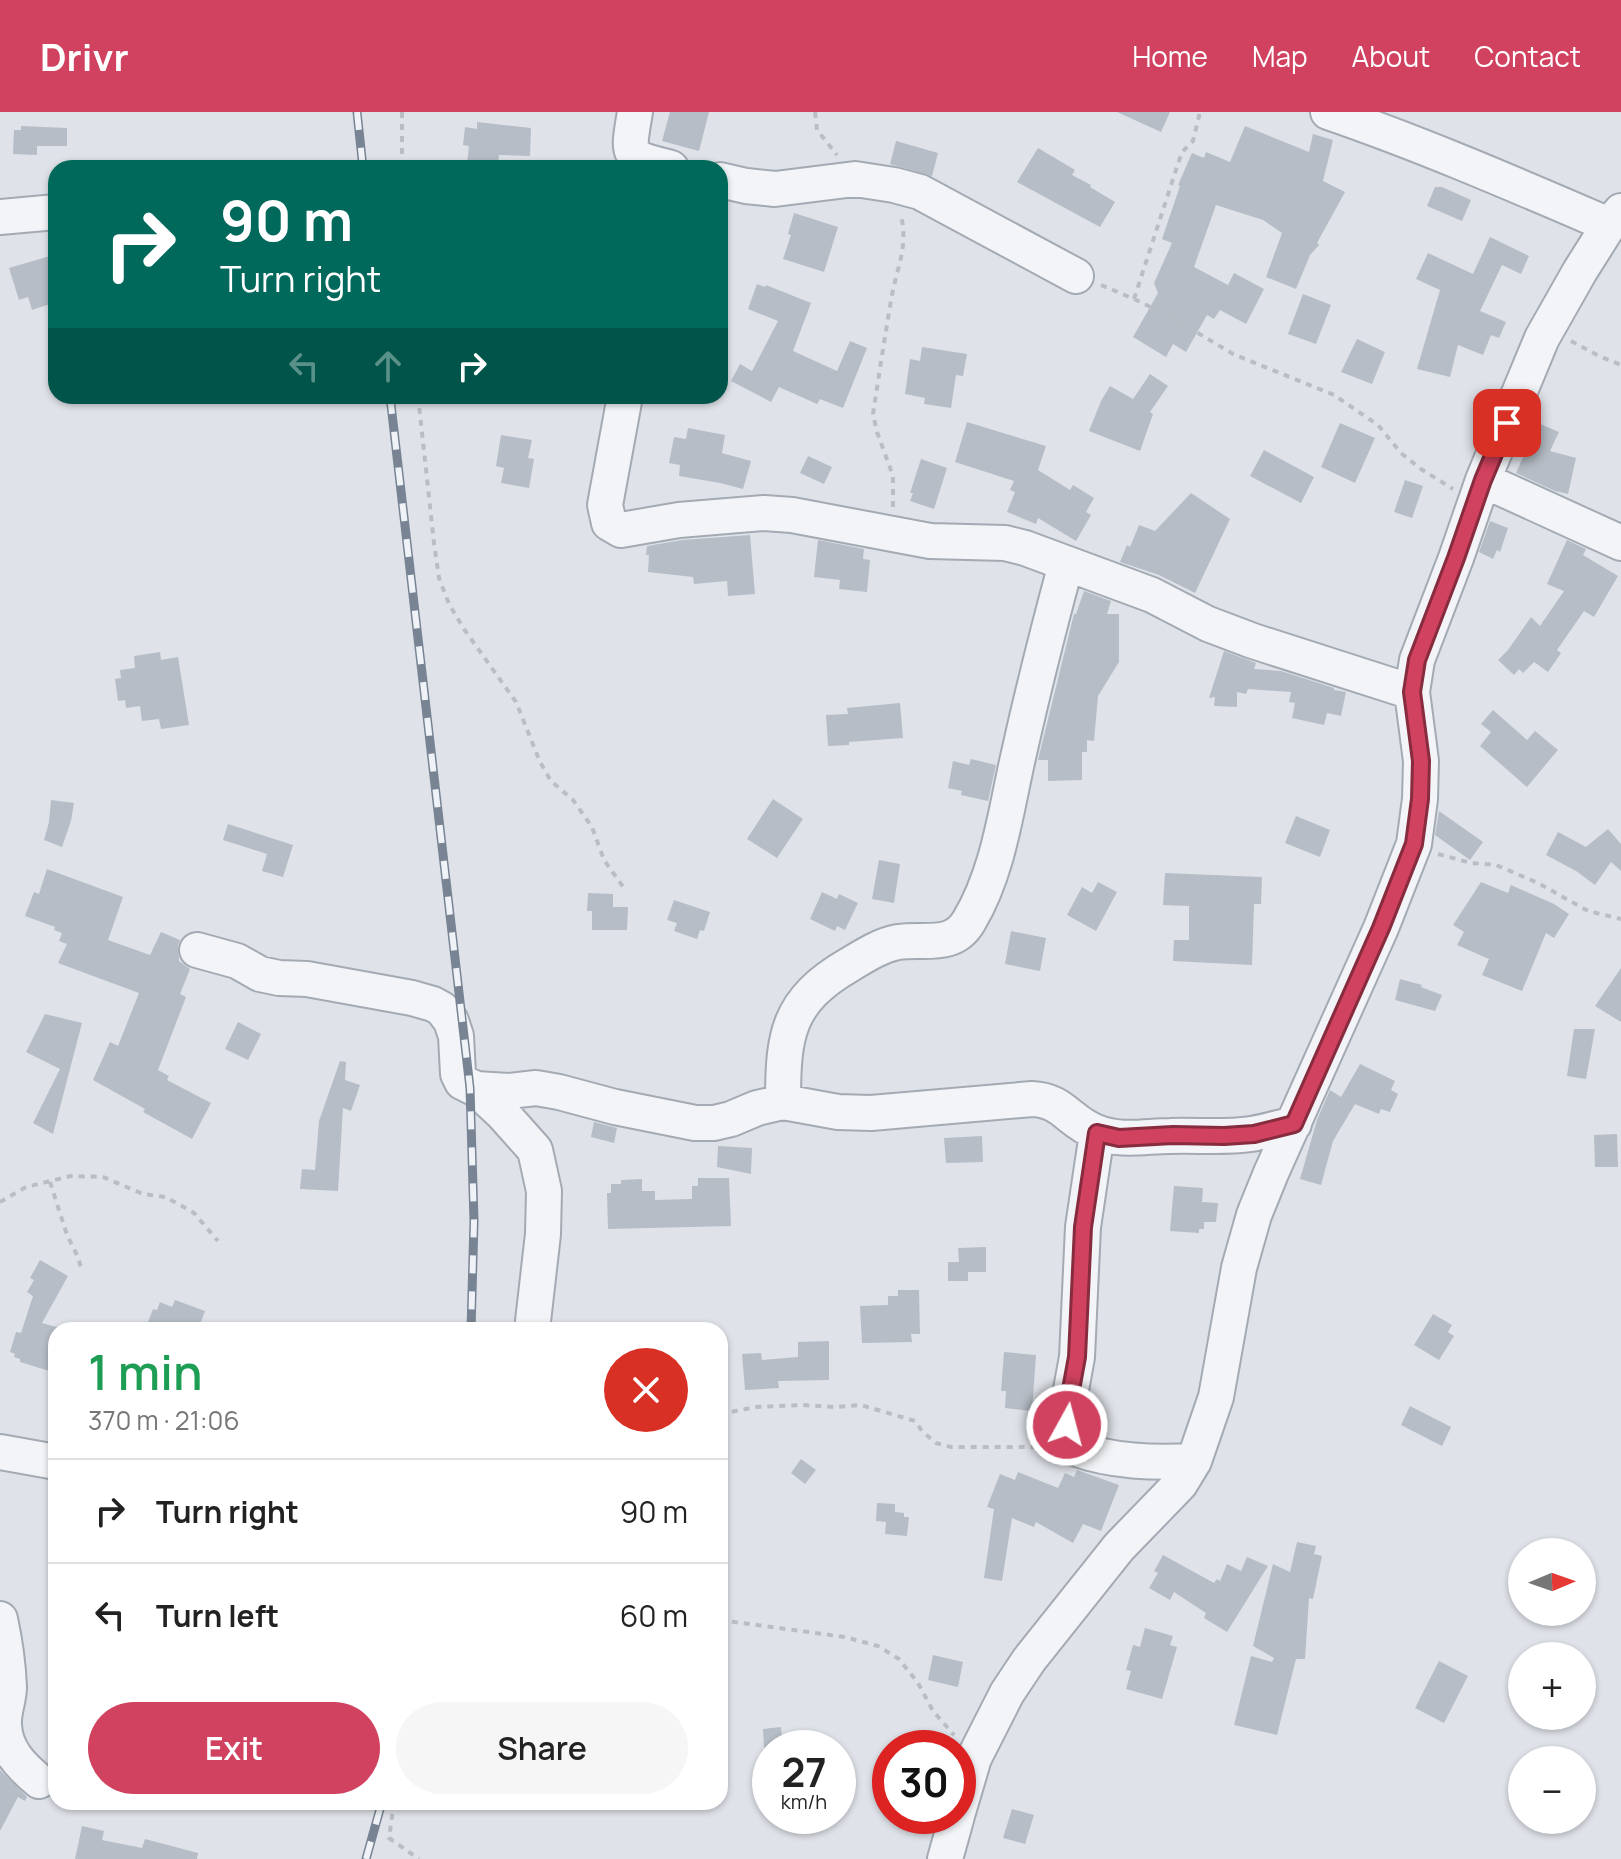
<!DOCTYPE html>
<meta charset="utf-8">
<style>
body{margin:0;font-family:Manrope,sans-serif;background:#f6f6f6;color:#222;height:100vh;display:flex;flex-direction:column;font-size:30px;white-space:nowrap}
*{box-sizing:border-box;margin:0}
p{font-size:26px;color:#767676}
.icon{flex:none;width:44px;height:44px;fill:none;stroke:currentColor;stroke-width:2;stroke-linecap:round;stroke-linejoin:round}
.map{position:relative;flex:1;overflow:hidden}
.sheet{position:absolute;left:48px;top:1210px;width:680px;height:488px;display:flex;flex-direction:column;background:#fff;border-radius:24px;box-shadow:0 2px 6px #0004}
.sheet>*{flex:none}
.banner{position:absolute;left:48px;top:48px;width:680px;height:244px;border-radius:24px;box-shadow:0 2px 6px #0004;background:#00695c;color:#fff;overflow:hidden}
.needle{width:52px;rotate:88deg}
.fabs{position:absolute;left:1508px;top:1426px;display:grid;gap:16px}
.fabs a{display:grid;place-items:center;width:88px;height:88px;border-radius:50%;background:#fff;box-shadow:0 2px 6px #0004;font-size:40px}
.speed{position:absolute;left:752px;top:1618px;display:flex;gap:16px;font-size:40px;font-weight:700;text-align:center}
.speed>*{display:grid;place-content:center;width:104px;height:104px;border-radius:50%;background:#fff;box-shadow:0 2px 6px #0004;line-height:1}
.speed small{font-size:20px;font-weight:400}
.speed .limit{border:12px solid #d22;background:#fff;color:#111}
.pin{position:absolute;display:grid;place-items:center;width:68px;height:68px;color:#fff;margin:-34px;border-radius:16px;box-shadow:0 4px 12px #0006}
.me{position:absolute;width:88px;margin:-44px;rotate:7deg;stroke-linejoin:round;filter:drop-shadow(0 0 6px #0008)}
.turn{display:flex;align-items:center;gap:28px;height:168px;padding:0 40px;font-size:36px}
.turn .icon{width:104px;height:104px;stroke-width:2.5}
.turn b{display:block;font-size:56px;line-height:68px}
.lanes{display:flex;align-items:center;height:76px;padding:0 40px;background:#0003;justify-content:center;gap:40px;direction:ltr}
.lanes .off{opacity:.35}
.round{display:grid;place-items:center;flex:none;width:84px;height:84px;border-radius:42px;background:#f6f6f6}
.head{display:flex;align-items:center;justify-content:space-between;height:136px;padding:0 40px}
h1{font-size:48px;font-weight:600;line-height:60px;color:#1e9e55}
.button{display:flex;gap:16px;margin-top:auto;padding:16px 40px}
.button a{flex:1;height:92px;border-radius:48px;background:#d0425f;color:#fff;font-size:32px;font-weight:600;line-height:92px;text-align:center}
.button a+a{background:#f6f6f6;color:#222}
ul{padding:0;list-style:none}
li{display:flex;align-items:center;gap:24px;height:104px;padding:0 40px;border-top:2px solid #e0e0e0}
li div{flex:1}
li b{display:block;font-size:30px}
li em{font-style:normal}
header{display:flex;align-items:center;gap:48px;box-sizing:border-box;height:112px;padding:0 40px;background:#d0425f;color:#fff}
header strong{font-size:38px}
nav{display:flex;gap:44px;margin-inline-start:auto;font-size:28px}
.map>svg:first-child{display:block}
.building{fill:#b6bdc6}
.lines{fill:none;stroke-linecap:round;stroke-linejoin:round}
.minor-casing{stroke:#a4aab3;stroke-width:38}
.path{stroke:#b9bec4;stroke-width:4;stroke-dasharray:6 6;stroke-linecap:butt}
.minor{stroke:#f2f4f7;stroke-width:34}
.rail-casing{stroke:#788493;stroke-width:9}
.rail{stroke:#eff2f6;stroke-width:6;stroke-dasharray:18;stroke-linecap:butt}
.route-casing{stroke:#872b3e;stroke-width:20}
.route{stroke:#d0425f;stroke-width:14}
</style>
<header>
<strong>Drivr</strong>
<nav><a>Home</a><a>Map</a><a>About</a><a>Contact</a></nav>
</header>
<div class="map">
<svg width="1621" height="1747" viewBox="0 0 1621 1747">
<rect width="100%" height="100%" fill="#dfe3e9"/>
<path class="building" d="M 670,0 L 709,0 L 699,39 L 662,29 Z
M 1117,0 L 1170,0 L 1161,20 Z
M 477,10 L 531,16 L 530,44 L 499,43 L 498,55 L 467,51 L 469,34 L 463,33 L 465,15 L 477,17 Z
M 21,14 L 67,16 L 67,34 L 37,34 L 37,43 L 13,42 L 14,18 L 21,18 Z
M 1245,14 L 1309,40 L 1313,22 L 1333,28 L 1323,69 L 1345,80 L 1317,131 L 1319,133 L 1310,143 L 1296,177 L 1266,165 L 1282,121 L 1263,108 L 1216,93 L 1194,155 L 1228,173 L 1234,161 L 1264,177 L 1246,212 L 1220,198 L 1214,207 L 1207,203 L 1186,240 L 1173,232 L 1166,245 L 1133,225 L 1158,181 L 1154,171 L 1172,131 L 1162,127 L 1180,74 L 1178,73 L 1192,41 L 1204,46 L 1206,40 L 1230,50 Z
M 896,29 L 938,41 L 932,64 L 890,52 Z
M 1038,36 L 1075,58 L 1072,63 L 1091,73 L 1090,75 L 1115,90 L 1100,115 L 1017,70 Z
M 1435,75 L 1442,75 L 1471,88 L 1462,109 L 1427,94 Z
M 794,101 L 838,115 L 824,160 L 783,147 L 791,123 L 788,122 Z
M 1490,125 L 1529,144 L 1521,162 L 1502,153 L 1480,199 L 1506,210 L 1499,226 L 1491,223 L 1483,243 L 1458,233 L 1450,265 L 1417,257 L 1440,178 L 1416,167 L 1428,141 L 1473,162 Z
M 50,144 L 56,163 L 56,190 L 32,198 L 28,185 L 19,188 L 9,156 Z
M 757,172 L 765,175 L 766,173 L 811,191 L 793,239 L 837,259 L 850,229 L 867,236 L 843,296 L 820,287 L 817,292 L 779,275 L 771,290 L 731,269 L 740,252 L 752,259 L 778,209 L 748,197 Z
M 1303,182 L 1331,193 L 1316,232 L 1288,222 Z
M 1357,227 L 1385,240 L 1372,272 L 1341,260 Z
M 922,235 L 967,242 L 963,264 L 956,263 L 951,296 L 924,292 L 925,286 L 905,282 L 910,247 L 920,249 Z
M 1150,262 L 1168,274 L 1150,300 L 1153,302 L 1140,339 L 1089,319 L 1101,289 L 1110,274 L 1133,287 Z
M 967,310 L 1046,334 L 1038,358 L 1070,378 L 1073,373 L 1094,386 L 1086,400 L 1091,403 L 1076,429 L 1038,406 L 1036,412 L 1007,400 L 1015,380 L 1010,378 L 1014,369 L 955,350 Z
M 1340,311 L 1375,326 L 1355,371 L 1321,355 Z
M 1538,311 L 1559,320 L 1550,339 L 1576,346 L 1568,382 L 1555,379 L 1516,361 Z
M 688,316 L 725,323 L 722,341 L 751,349 L 743,377 L 720,371 L 679,364 L 680,353 L 669,351 L 674,325 L 686,327 Z
M 501,323 L 532,328 L 528,346 L 534,347 L 529,376 L 501,371 L 504,356 L 496,354 Z
M 1264,338 L 1314,365 L 1301,391 L 1250,364 Z
M 808,344 L 832,355 L 824,372 L 800,361 Z
M 921,347 L 947,356 L 934,397 L 910,389 L 913,381 L 910,381 Z
M 1405,368 L 1423,374 L 1412,406 L 1394,400 Z
M 1191,381 L 1230,407 L 1195,481 L 1159,463 L 1120,450 L 1127,433 L 1130,435 L 1139,413 L 1155,419 Z
M 1490,409 L 1508,416 L 1500,440 L 1497,438 L 1493,447 L 1479,440 Z
M 750,423 L 755,482 L 728,484 L 727,469 L 694,472 L 693,465 L 648,460 L 649,443 L 646,443 L 647,434 L 682,428 Z
M 818,428 L 864,437 L 863,447 L 870,448 L 867,480 L 839,477 L 840,468 L 814,465 Z
M 1567,428 L 1586,437 L 1583,443 L 1618,464 L 1594,505 L 1584,499 L 1557,538 L 1561,541 L 1548,560 L 1534,550 L 1523,561 L 1519,557 L 1514,563 L 1498,548 L 1508,538 L 1531,505 L 1540,514 L 1564,479 L 1547,472 Z
M 1084,479 L 1111,489 L 1107,502 L 1119,502 L 1119,550 L 1098,584 L 1094,629 L 1087,628 L 1087,640 L 1082,640 L 1082,668 L 1048,669 L 1048,648 L 1038,648 L 1074,502 L 1076,502 Z
M 1224,539 L 1256,551 L 1254,557 L 1281,559 L 1334,576 L 1334,578 L 1346,580 L 1341,604 L 1327,601 L 1324,613 L 1292,606 L 1295,591 L 1289,590 L 1291,580 L 1248,577 L 1246,582 L 1237,580 L 1237,595 L 1214,594 L 1215,585 L 1209,586 Z
M 160,540 L 161,548 L 178,545 L 189,613 L 161,617 L 159,607 L 142,609 L 140,594 L 126,596 L 125,588 L 118,589 L 115,567 L 121,566 L 120,558 L 135,556 L 134,544 Z
M 900,591 L 903,626 L 849,630 L 849,633 L 828,634 L 826,603 L 848,602 L 847,596 Z
M 1493,598 L 1527,628 L 1535,619 L 1558,638 L 1527,675 L 1480,634 L 1491,620 L 1481,612 Z
M 971,647 L 996,653 L 988,689 L 961,683 L 962,679 L 948,676 L 953,649 L 969,653 Z
M 773,687 L 803,707 L 777,746 L 747,727 Z
M 51,688 L 74,691 L 71,709 L 62,735 L 44,728 L 49,710 Z
M 1439,699 L 1483,730 L 1470,748 L 1435,723 Z
M 1296,704 L 1330,718 L 1320,745 L 1285,731 Z
M 228,712 L 293,733 L 283,765 L 262,759 L 267,742 L 223,728 Z
M 1608,717 L 1621,732 L 1621,759 L 1611,750 L 1595,773 L 1576,759 L 1546,743 L 1558,720 L 1586,735 Z
M 879,748 L 900,752 L 894,791 L 872,787 Z
M 47,757 L 123,785 L 108,828 L 150,843 L 161,820 L 180,828 L 178,833 L 179,849 L 190,857 L 180,882 L 186,885 L 158,958 L 169,964 L 167,968 L 211,991 L 192,1027 L 143,1000 L 145,997 L 93,968 L 110,930 L 118,934 L 139,881 L 58,851 L 67,832 L 59,829 L 62,821 L 54,818 L 55,815 L 25,804 L 34,780 L 39,782 Z
M 1165,761 L 1262,765 L 1261,792 L 1254,792 L 1252,853 L 1173,849 L 1174,828 L 1189,828 L 1189,794 L 1163,793 Z
M 1098,770 L 1117,780 L 1096,819 L 1067,803 L 1082,775 L 1092,781 Z
M 1481,770 L 1508,781 L 1511,773 L 1554,792 L 1569,802 L 1554,826 L 1546,821 L 1522,879 L 1482,863 L 1489,847 L 1457,833 L 1464,820 L 1453,813 Z
M 822,780 L 837,787 L 839,782 L 858,791 L 845,818 L 837,814 L 835,819 L 810,807 Z
M 588,781 L 613,782 L 613,795 L 628,795 L 627,818 L 592,818 L 592,799 L 587,799 Z
M 674,788 L 710,800 L 704,819 L 700,818 L 697,827 L 674,819 L 677,811 L 667,808 Z
M 1011,819 L 1046,826 L 1040,859 L 1005,852 Z
M 1621,856 L 1621,910 L 1595,894 Z
M 1400,867 L 1422,873 L 1421,875 L 1442,883 L 1435,899 L 1395,888 Z
M 45,902 L 82,911 L 53,1022 L 33,1011 L 60,957 L 26,940 Z
M 238,910 L 261,922 L 248,948 L 225,937 Z
M 1574,917 L 1595,917 L 1586,967 L 1567,964 Z
M 340,949 L 346,950 L 345,968 L 360,973 L 351,999 L 343,996 L 338,1079 L 300,1077 L 302,1057 L 315,1058 L 319,1009 Z
M 1360,952 L 1395,969 L 1391,978 L 1398,982 L 1390,1000 L 1381,997 L 1379,1002 L 1350,990 L 1355,992 L 1333,1029 L 1321,1073 L 1300,1067 L 1317,1008 L 1330,978 L 1341,985 Z
M 594,1010 L 617,1016 L 614,1031 L 591,1025 Z
M 1617,1022 L 1618,1055 L 1595,1055 L 1594,1023 Z
M 982,1024 L 983,1050 L 946,1051 L 944,1026 Z
M 718,1034 L 752,1036 L 751,1062 L 717,1055 Z
M 698,1066 L 729,1066 L 731,1114 L 608,1117 L 607,1081 L 611,1081 L 611,1072 L 621,1072 L 621,1068 L 642,1067 L 642,1079 L 655,1079 L 655,1088 L 692,1087 L 692,1074 L 698,1074 Z
M 1174,1074 L 1203,1076 L 1202,1090 L 1218,1091 L 1216,1110 L 1204,1110 L 1204,1117 L 1199,1117 L 1199,1121 L 1170,1119 Z
M 986,1135 L 986,1160 L 968,1160 L 968,1169 L 948,1169 L 948,1150 L 959,1150 L 958,1136 Z
M 40,1148 L 68,1164 L 42,1211 L 67,1218 L 56,1218 L 56,1261 L 20,1250 L 20,1247 L 14,1245 L 15,1242 L 10,1240 L 16,1220 L 21,1221 L 33,1184 L 27,1180 L 34,1168 L 30,1166 Z
M 898,1178 L 919,1178 L 920,1222 L 911,1222 L 912,1230 L 862,1231 L 860,1194 L 888,1193 L 888,1184 L 898,1184 Z
M 175,1188 L 205,1199 L 198,1218 L 145,1218 L 153,1197 L 157,1198 L 160,1190 L 172,1195 Z
M 1433,1202 L 1452,1213 L 1448,1220 L 1454,1224 L 1439,1248 L 1414,1233 Z
M 829,1229 L 829,1268 L 778,1269 L 779,1276 L 745,1278 L 742,1242 L 761,1241 L 762,1248 L 798,1245 L 798,1230 Z
M 1004,1240 L 1036,1243 L 1032,1299 L 1005,1296 L 1006,1279 L 1001,1279 Z
M 1410,1294 L 1451,1315 L 1442,1334 L 1401,1313 Z
M 801,1347 L 816,1358 L 805,1372 L 791,1361 Z
M 1077,1358 L 1119,1373 L 1101,1419 L 1083,1412 L 1073,1431 L 1036,1410 L 1034,1415 L 1012,1406 L 1002,1469 L 984,1466 L 994,1397 L 987,1395 L 1000,1362 L 1015,1368 L 1018,1360 L 1058,1376 L 1065,1361 L 1074,1365 Z
M 877,1391 L 895,1392 L 895,1400 L 904,1401 L 904,1405 L 909,1405 L 907,1424 L 885,1422 L 886,1410 L 876,1409 Z
M 1297,1430 L 1316,1434 L 1314,1442 L 1322,1444 L 1313,1487 L 1309,1486 L 1305,1547 L 1296,1547 L 1277,1623 L 1234,1613 L 1251,1544 L 1272,1550 L 1274,1546 L 1253,1534 L 1273,1452 L 1290,1460 Z
M 1163,1443 L 1214,1471 L 1217,1467 L 1220,1469 L 1227,1452 L 1241,1459 L 1247,1445 L 1268,1454 L 1227,1520 L 1204,1506 L 1206,1501 L 1174,1480 L 1170,1488 L 1149,1476 L 1158,1461 L 1154,1459 Z
M 1145,1516 L 1173,1524 L 1170,1533 L 1177,1535 L 1162,1587 L 1126,1577 L 1131,1559 L 1126,1558 L 1133,1533 L 1140,1535 Z
M 933,1543 L 963,1550 L 958,1575 L 928,1568 Z
M 1439,1549 L 1468,1564 L 1444,1611 L 1415,1596 Z
M 781,1615 L 783,1635 L 764,1636 L 763,1617 Z
M 0,1658 L 27,1685 L 25,1689 L 18,1685 L 0,1719 Z
M 1012,1697 L 1034,1703 L 1025,1732 L 1003,1726 Z
M 82,1714 L 104,1719 L 102,1728 L 142,1736 L 145,1727 L 198,1741 L 197,1747 L 75,1747 Z"/>
<g class="lines">
<defs>
<path id="minor" d="M 635,0 C 627,47 626,44 671,56
M 1328,0 C 1424,33 1516,73 1609,113
M 720,68 L 746,74 L 775,77 L 855,67 L 894,73 L 920,80 L 1076,164
M 0,105 L 56,100
M 625,284 L 605,393 L 609,411 L 621,418 L 679,408 L 764,401 L 792,403 L 930,429 L 1005,431 L 1025,436 L 1152,483 L 1208,512 L 1253,529 L 1412,580
M 1483,368 L 1621,431
M 197,838 L 237,849 L 260,862 L 279,866 L 307,867 L 412,886 L 433,892 L 442,897 L 451,909 L 456,924 L 458,962 L 462,970 L 476,977 L 502,1001 L 535,1038 L 544,1079 L 543,1122 L 532,1218
M 476,977 L 508,979 L 536,976 L 559,980 L 615,995 L 695,1011 L 714,1011 L 731,1007 L 757,996 L 783,990 L 838,1000 L 871,1001 L 1032,987 C 1063,988 1069,1010 1096,1020 C 1120,1030 1146,1024 1170,1024 C 1197,1023 1224,1026 1251,1022 C 1265,1020 1280,1015 1294,1012
M 783,990 C 783,923 787,889 849,853 C 864,844 881,833 898,830 C 925,826 953,837 969,809 C 999,759 1006,697 1019,641 C 1033,578 1049,515 1066,452
M 1097,1021 L 1083,1115 L 1077,1245 L 1068,1294 L 1068,1324 L 1074,1336 C 1112,1350 1154,1351 1194,1349
M 0,1340 L 56,1350
M 0,1507 C 5,1530 8,1551 9,1575 C 9,1588 3,1600 4,1613 C 5,1638 21,1654 39,1669
M 958,1700 L 974,1646 L 1007,1581 L 1029,1548 L 1119,1435 L 1180,1372 L 1194,1349 L 1216,1285 L 1239,1156 L 1254,1103 L 1271,1061 L 1381,816 L 1414,732 L 1420,687 L 1421,649 L 1412,580 L 1417,548 L 1456,446 L 1483,368 L 1542,226 L 1580,159 L 1609,113 L 1621,99
M 945,1747 L 957,1704"/>
</defs>
<use href="#minor" class="minor-casing"/>
<path class="path" d="M 402,0 L 402,56
M 815,0 L 817,18 L 837,43
M 1101,173 L 1134,187 L 1173,206 L 1233,242 L 1334,283 L 1378,313 L 1401,341 L 1421,357 L 1453,377
M 1134,187 L 1176,58 L 1182,40 L 1193,29 L 1200,0
M 1571,229 L 1599,244 L 1621,253
M 418,284 L 434,431 L 439,466 L 449,492 L 464,517 L 516,590 L 540,650 L 551,669 L 573,688 L 592,715 L 604,748 L 626,779
M 893,395 L 893,364 L 877,320 L 873,302 C 879,263 885,223 892,183 C 898,152 908,136 901,103
M 1438,742 L 1471,751 L 1496,753 L 1538,771 L 1588,799 L 1621,807
M 50,1070 L 67,1123 L 78,1145 L 82,1159
M 0,1090 L 26,1075 L 71,1064 L 103,1065 L 143,1082 L 165,1085 L 182,1094 L 194,1101 L 218,1129
M 720,1302 L 756,1295 L 803,1293 L 835,1295 L 861,1293 L 915,1309 L 922,1319 L 936,1331 L 951,1335 L 1045,1335
M 720,1508 L 845,1525 L 878,1534 L 899,1547 L 918,1571 L 933,1599 L 954,1623
M 394,1690 L 389,1726 L 419,1747"/>
<use href="#minor" class="minor"/>
<defs>
<path id="rail" d="M 357,0 L 363,56
M 390,284 L 470,976 L 474,1109 L 471,1218
M 366,1747 L 382,1690"/>
</defs>
<use href="#rail" class="rail-casing"/>
<use href="#rail" class="rail"/>
</g>
<g class="lines">
<defs>
<path id="route" d="M 1067,1313 L 1068,1294 L 1077,1245 L 1083,1115 L 1097,1021 L 1119,1026 L 1173,1023 L 1224,1024 L 1254,1022 L 1294,1012 L 1381,816 L 1414,732 L 1420,687 L 1421,649 L 1412,580 L 1417,548 L 1456,446 L 1483,368 L 1507,311"/>
</defs>
<use href="#route" class="route-casing"/>
<use href="#route" class="route"/>
</g>
</svg>
<div class="fabs">
<a><svg class="needle" viewBox="-14 -14 28 28"><path d="M0-13l5 13h-10z" fill="#e53935"/><path d="M0 13l5-13h-10z" fill="#767676"/></svg></a>
<a>+</a>
<a>−</a>
</div>
<div class="speed"><div>27<small>km/h</small></div><div class="limit">30</div></div>
<div class="pin" style="left:1507px;top:311px;background:#d93025"><svg class="icon" aria-label="arrive" viewBox="0 0 24 24"><path d="M6 21V4h12l-3 4 3 4H6"/></svg></div>
<svg class="me" style="left:1067px;top:1313px" viewBox="-20 -20 40 40"><circle r="17" fill="#d0425f" stroke="#fff" stroke-width="3"/><path d="M0-11L8 9 0 5-8 9z" fill="#fff"/></svg>
<div class="banner">
<div class="turn"><svg class="icon" aria-label="right" viewBox="0 0 24 24"><path d="M7 20v-9h11M14 6l5 5-5 5"/></svg><div><b>90 m</b>Turn right</div></div>
<div class="lanes"><svg class="icon off" aria-label="left" viewBox="0 0 24 24"><path d="M17 20v-9H6M10 6l-5 5 5 5"/></svg><svg class="icon off" aria-label="ahead" viewBox="0 0 24 24"><path d="M12 20V5M6 11l6-6 6 6"/></svg><svg class="icon" aria-label="right" viewBox="0 0 24 24"><path d="M7 20v-9h11M14 6l5 5-5 5"/></svg></div>
</div>
<section class="sheet">
<div class="head"><div><h1>1 min</h1><p>370 m · 21:06</p></div><a class="round" style="background:#d93025;color:#fff"><svg class="icon" aria-label="close" viewBox="0 0 24 24"><path d="M6 6l12 12M18 6L6 18"/></svg></a></div>
<ul>
<li><svg class="icon" aria-label="right" viewBox="0 0 24 24"><path d="M7 20v-9h11M14 6l5 5-5 5"/></svg><div><b>Turn right</b></div><em>90 m</em></li>
<li><svg class="icon" aria-label="left" viewBox="0 0 24 24"><path d="M17 20v-9H6M10 6l-5 5 5 5"/></svg><div><b>Turn left</b></div><em>60 m</em></li>
</ul>
<div class="button"><a>Exit</a><a>Share</a></div>
</section>
</div>
